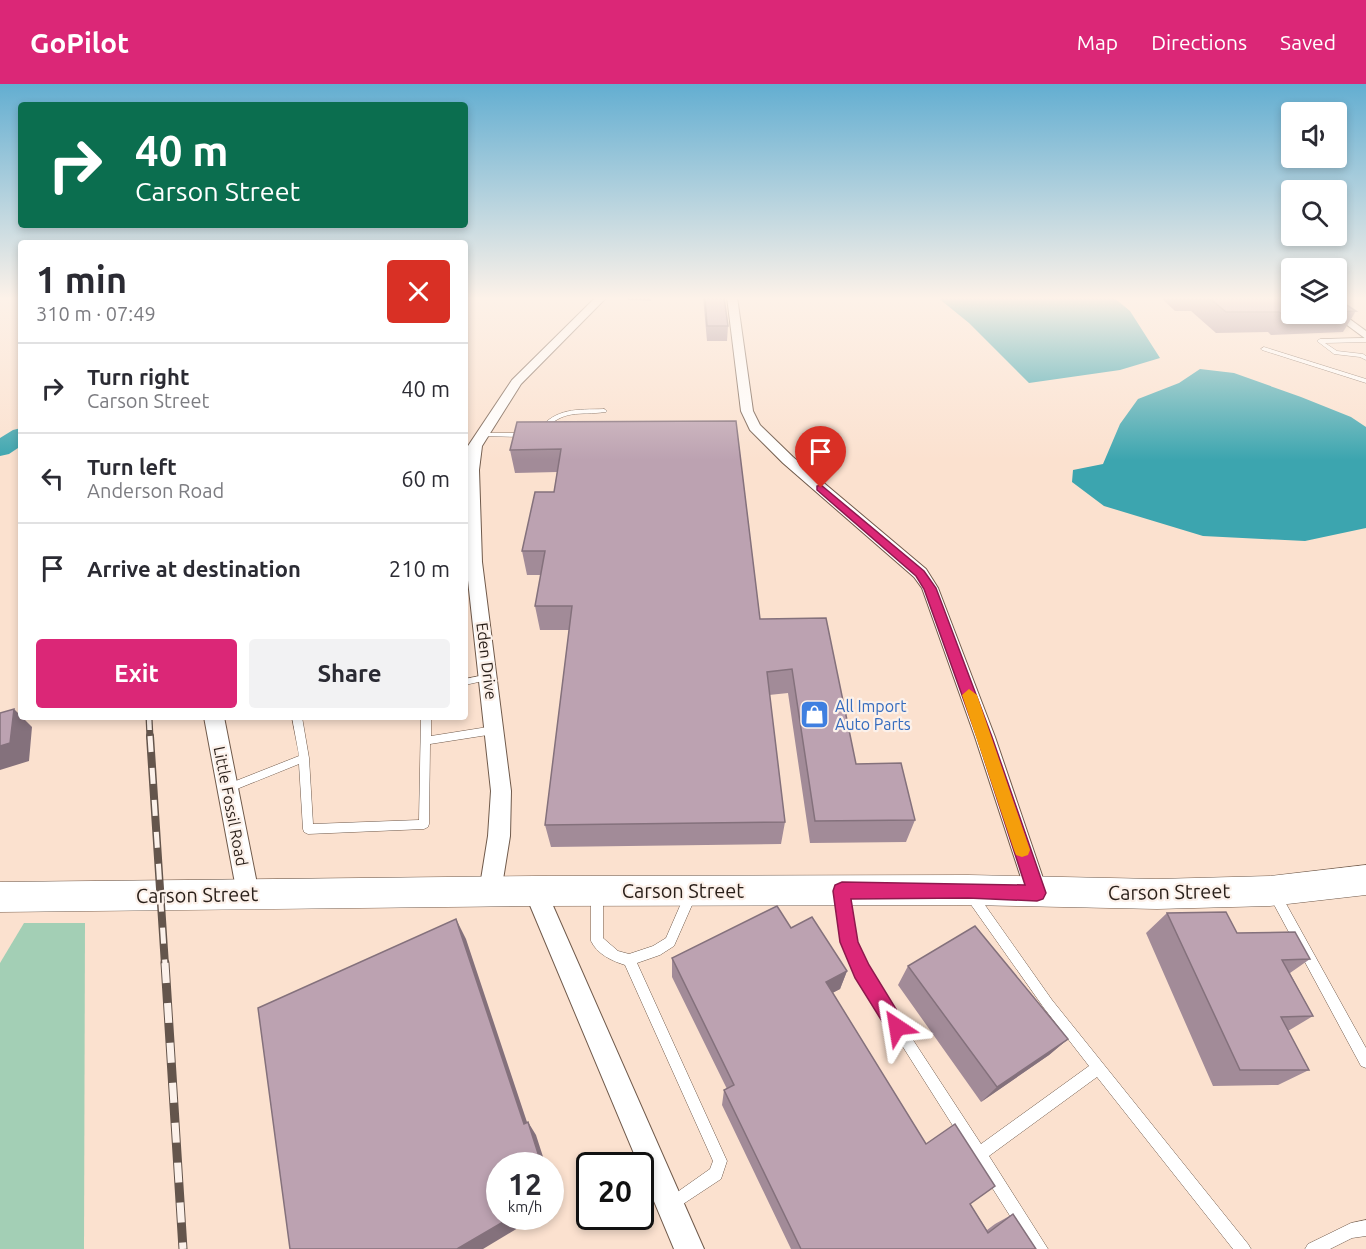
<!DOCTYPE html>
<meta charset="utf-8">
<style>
body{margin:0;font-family:Ubuntu,sans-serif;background:#f2f2f3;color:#2b2b33;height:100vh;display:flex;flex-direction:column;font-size:22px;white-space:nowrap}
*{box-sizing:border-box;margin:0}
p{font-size:20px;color:#7c7c81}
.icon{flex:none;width:33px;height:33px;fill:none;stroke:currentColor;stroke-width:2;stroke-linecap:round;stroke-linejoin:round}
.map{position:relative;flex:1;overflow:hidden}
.panel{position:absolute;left:18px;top:156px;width:450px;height:480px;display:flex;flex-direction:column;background:#fff;border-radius:6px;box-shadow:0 3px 9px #0003}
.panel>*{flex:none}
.hud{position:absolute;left:18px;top:18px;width:450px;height:126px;border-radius:6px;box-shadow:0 3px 9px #0003;background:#0b6e4f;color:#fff;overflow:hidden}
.buttons{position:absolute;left:1281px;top:18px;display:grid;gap:12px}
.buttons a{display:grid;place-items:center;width:66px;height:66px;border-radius:6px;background:#fff;box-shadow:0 3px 9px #0003;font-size:30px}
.speed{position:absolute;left:486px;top:1068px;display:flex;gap:12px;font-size:30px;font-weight:700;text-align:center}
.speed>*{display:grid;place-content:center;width:78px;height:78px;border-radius:50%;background:#fff;box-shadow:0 3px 9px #0003;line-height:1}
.speed small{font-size:15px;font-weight:400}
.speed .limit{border:3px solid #111;border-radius:9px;background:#fff;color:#111}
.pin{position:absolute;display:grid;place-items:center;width:51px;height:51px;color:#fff;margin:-62px -26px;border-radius:50% 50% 50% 0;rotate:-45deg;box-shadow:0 0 6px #0007}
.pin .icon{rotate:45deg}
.me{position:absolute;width:66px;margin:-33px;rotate:327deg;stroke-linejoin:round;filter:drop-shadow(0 0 4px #0008)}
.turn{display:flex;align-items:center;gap:21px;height:126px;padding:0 18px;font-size:27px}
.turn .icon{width:78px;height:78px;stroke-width:2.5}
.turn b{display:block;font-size:42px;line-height:51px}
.round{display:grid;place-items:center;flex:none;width:63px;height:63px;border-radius:6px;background:#f2f2f3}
.headline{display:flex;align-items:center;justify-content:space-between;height:102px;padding:0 18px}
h1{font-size:36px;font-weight:700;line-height:45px}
.primary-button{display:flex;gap:12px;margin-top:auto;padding:12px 18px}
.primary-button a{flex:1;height:69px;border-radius:6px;background:#db2777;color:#fff;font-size:24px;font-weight:700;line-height:69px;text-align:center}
.primary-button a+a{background:#f2f2f3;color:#2b2b33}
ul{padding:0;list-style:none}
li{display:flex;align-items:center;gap:18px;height:90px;padding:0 18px;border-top:2px solid #e1e1e2}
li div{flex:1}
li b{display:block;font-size:22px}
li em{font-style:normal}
header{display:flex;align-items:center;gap:36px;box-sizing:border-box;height:84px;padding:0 30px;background:#db2777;color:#fff}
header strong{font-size:28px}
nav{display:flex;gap:33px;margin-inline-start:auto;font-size:21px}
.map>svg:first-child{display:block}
.green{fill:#a3cfb5}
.water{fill:#3ca5af}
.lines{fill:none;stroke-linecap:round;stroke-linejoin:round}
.river{fill:#3ca5af;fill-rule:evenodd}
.lane-casing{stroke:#705a4b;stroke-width:1}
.street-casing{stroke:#705a4b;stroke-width:2}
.secondary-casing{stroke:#705a4b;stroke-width:1}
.lane{fill:#fff;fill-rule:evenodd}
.street{fill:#fff;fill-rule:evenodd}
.secondary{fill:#fff;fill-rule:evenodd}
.rail-far2-casing{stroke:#64554c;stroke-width:7}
.rail-far1-casing{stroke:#64554c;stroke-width:8}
.rail-casing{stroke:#64554c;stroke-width:9}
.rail-far2{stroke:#fcf1ea;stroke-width:4.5;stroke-dasharray:13;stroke-linecap:butt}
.rail-far1{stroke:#fcf1ea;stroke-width:5;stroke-dasharray:16;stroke-linecap:butt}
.rail{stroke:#fcf1ea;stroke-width:7;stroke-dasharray:20;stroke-linecap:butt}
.wall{fill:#a28b98}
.shaded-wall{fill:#84717c}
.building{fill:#bca2b1;stroke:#84717c;stroke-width:1.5}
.route{fill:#db2777;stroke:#8e194d;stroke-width:1.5}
.slow{fill:#f59e0b}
.labels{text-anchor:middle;stroke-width:4.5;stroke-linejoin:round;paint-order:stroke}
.street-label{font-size:16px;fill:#291f19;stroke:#fcf1ea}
.shop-label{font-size:16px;fill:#366cbe;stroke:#fcf1ea;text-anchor:start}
.near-street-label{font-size:20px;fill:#291f19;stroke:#fcf1ea}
</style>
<header>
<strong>GoPilot</strong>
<nav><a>Map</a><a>Directions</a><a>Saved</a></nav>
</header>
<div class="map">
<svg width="1366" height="1165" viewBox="0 0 1366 1165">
<rect width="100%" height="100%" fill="#fbe1cf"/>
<path class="green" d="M 24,839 L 85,839 L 84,1165 L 0,1165 L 0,879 Z"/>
<path class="water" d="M 937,213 L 1113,213 L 1130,227 L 1160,274 L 1120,286 L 1029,299 L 969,239 Z
M 1200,285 L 1234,289 L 1301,313 L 1351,333 L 1366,343 L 1366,444 L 1305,457 L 1203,452 L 1104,422 L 1072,398 L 1073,386 L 1103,380 L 1120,340 L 1138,315 L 1179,299 Z"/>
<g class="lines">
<path class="river" d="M 21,344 L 21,362 L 9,370 L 0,372 L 0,354 L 13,346 Z"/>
<defs>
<path id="lane" d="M 1366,254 L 1366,258 L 1325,259 L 1337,267 L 1363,270 L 1366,272 L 1366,276 L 1360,273 L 1334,270 L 1317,257 L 1320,255 Z
M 1264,263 L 1366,295 L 1366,299 L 1262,266 L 1261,265 Z
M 604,325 L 607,327 L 606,328 C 577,332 565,324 542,348 L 537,347 C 557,323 576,326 604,325 Z
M 481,349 L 524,349 L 527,351 L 524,353 L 479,352 L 479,350 Z
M 489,590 L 492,591 L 494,593 L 492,595 L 465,601 L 465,595 Z
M 292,633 L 302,633 L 309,674 L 313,740 L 419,736 L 421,633 L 431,633 L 431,652 L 494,642 L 497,643 L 499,646 L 497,649 L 494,650 L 430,660 L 429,740 L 428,743 L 424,745 L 308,750 L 304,748 L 303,745 L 299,680 L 227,709 L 223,708 L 222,705 L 223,702 L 299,672 Z
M 842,804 L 846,805 L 848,809 L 855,858 L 866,884 L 981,1060 L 1089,982 L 1044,924 L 967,815 L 965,811 L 967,807 L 971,806 L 975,807 L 1052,916 L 1248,1160 L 1251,1165 L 1233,1165 L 1097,993 L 989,1072 L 1048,1165 L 1031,1165 L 858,892 L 843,858 L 836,809 L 838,805 Z
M 597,805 L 601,806 L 603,810 L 603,854 L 618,867 L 629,870 L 653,862 L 666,854 L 686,808 L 690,807 L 694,808 L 696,812 L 674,862 L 660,871 L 637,879 L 727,1077 L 721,1095 L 671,1128 L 666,1126 L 664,1121 L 666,1116 L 710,1085 L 713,1077 L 625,881 C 612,877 597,870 591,857 L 591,810 L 593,806 Z
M 1275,806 L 1279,807 L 1366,964 L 1366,984 L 1361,982 L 1271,815 L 1269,811 L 1271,807 Z
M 1366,1136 L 1366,1152 L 1352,1154 L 1330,1165 L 1305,1165 L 1308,1160 L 1351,1139 Z"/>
<path id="street" d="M 596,213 L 607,213 L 521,300 L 482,362 L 479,386 L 482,478 L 511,707 L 510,752 L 501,808 L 498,816 L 490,819 L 482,816 L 479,808 L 488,752 L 491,707 L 466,478 L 465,386 L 468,362 L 512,296 Z
M 727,213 L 737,213 L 753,327 L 760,341 L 793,373 L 926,485 L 938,504 L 995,653 L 1048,809 L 1045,817 L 1037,820 L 1029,817 L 1026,809 L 975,653 L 922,504 L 914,493 L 783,379 L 750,346 L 741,327 Z
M 1336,225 L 1366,247 L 1366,255 L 1332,230 L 1336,230 Z
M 204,633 L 224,633 L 259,810 L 256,818 L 248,821 L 240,818 L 237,810 Z
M 535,796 L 543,799 L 704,1165 L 674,1165 L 524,807 L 527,799 Z"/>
<path id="secondary" d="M 1366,781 L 1366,811 L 1270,822 L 1157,825 L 968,821 L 535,822 L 0,828 L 0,798 L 535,792 L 968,791 L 1157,795 L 1270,792 Z"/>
</defs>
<use href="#lane" class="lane-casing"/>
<use href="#street" class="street-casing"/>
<use href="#secondary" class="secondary-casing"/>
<use href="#lane" class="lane"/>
<use href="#street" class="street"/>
<use href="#secondary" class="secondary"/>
<defs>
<path id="rail-far2" d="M 149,633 L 150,654"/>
<path id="rail-far1" d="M 150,652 L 165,881"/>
<path id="rail" d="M 165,879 L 183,1165"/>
</defs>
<use href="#rail-far2" class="rail-far2-casing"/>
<use href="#rail-far1" class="rail-far1-casing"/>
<use href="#rail" class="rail-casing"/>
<use href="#rail-far2" class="rail-far2"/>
<use href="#rail-far1" class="rail-far1"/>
<use href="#rail" class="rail"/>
</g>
<path class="wall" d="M 628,213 L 652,213 L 651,217 L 628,216 Z
M 703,213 L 724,213 L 728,242 L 727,257 L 707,257 Z
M 1160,213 L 1292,213 L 1292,230 L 1336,230 L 1336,214 L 1356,227 L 1343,248 L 1271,251 L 1268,248 L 1216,249 L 1191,227 L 1175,227 Z
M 736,337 L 760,535 L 856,680 L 915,736 L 906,758 L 810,759 L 788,609 L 769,611 L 785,738 L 781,760 L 551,763 L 545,741 L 569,546 L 540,546 L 535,522 L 541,491 L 527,491 L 522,467 L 554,408 L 557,388 L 515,389 L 510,366 Z
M 1167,829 L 1237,849 L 1310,875 L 1290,889 L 1313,932 L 1288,947 L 1309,986 L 1278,1001 L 1213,1002 L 1146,849 Z
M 672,874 L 847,887 L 840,905 L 832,909 L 926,1060 L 970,1120 L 987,1146 L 995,1140 L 1013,1130 L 1036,1165 L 791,1165 L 722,1021 L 724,1006 L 727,1005 L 672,893 Z
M 908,882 L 1068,955 L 1049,971 L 981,1018 L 898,901 Z"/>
<path class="shaded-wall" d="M 14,625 L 32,643 L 29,677 L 0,686 L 0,662 Z
M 456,835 L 466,855 L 532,1053 L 524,1040 Z
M 847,887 L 840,905 L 819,916 L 826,898 Z
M 1068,955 L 1049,971 L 981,1018 L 997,1003 Z
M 528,1038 L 536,1051 L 546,1082 L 542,1082 Z
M 550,1095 L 559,1120 L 550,1125 Z
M 513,1132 L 538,1132 L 483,1165 L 457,1165 Z"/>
<path class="building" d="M 705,213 L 724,213 L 728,242 L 707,242 Z
M 1208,213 L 1292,213 L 1292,230 L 1293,230 L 1282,230 L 1279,228 L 1226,228 Z
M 1336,214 L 1356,227 L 1336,228 Z
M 736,337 L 760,535 L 826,534 L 856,680 L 901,679 L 915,736 L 815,737 L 792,585 L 767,588 L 785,738 L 545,741 L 572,522 L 535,522 L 545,467 L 522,467 L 535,408 L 554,408 L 561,365 L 510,366 L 517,338 Z
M 14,625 L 10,659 L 0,662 L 0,629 Z
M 777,822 L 791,844 L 812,833 L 847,887 L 826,898 L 926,1060 L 955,1040 L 995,1102 L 970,1120 L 988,1149 L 1013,1130 L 1036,1165 L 801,1165 L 724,1006 L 734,1001 L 672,874 Z
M 1226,828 L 1237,849 L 1295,848 L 1310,875 L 1282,876 L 1313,932 L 1281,933 L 1309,986 L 1240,986 L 1167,829 Z
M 456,835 L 524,1040 L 528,1038 L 542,1082 L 500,1082 L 500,1132 L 513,1132 L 457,1165 L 290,1165 L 258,924 Z
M 975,842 L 1068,955 L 997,1003 L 908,882 Z"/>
<linearGradient id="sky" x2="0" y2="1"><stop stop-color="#63aed1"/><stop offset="0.57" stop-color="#fdf2e9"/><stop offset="1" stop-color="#fdf2e9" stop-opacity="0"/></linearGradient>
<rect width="1366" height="376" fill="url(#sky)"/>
<path class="route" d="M 821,401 L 924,487 L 936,504 L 992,653 L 1046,809 L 1043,815 L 1037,817 L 968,814 L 851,815 L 858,858 L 869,881 L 907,943 L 904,950 L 897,952 L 890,950 L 855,894 L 840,858 L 833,807 L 835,801 L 842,798 L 1025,801 L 977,653 L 924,505 L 916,492 L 817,406 L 817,402 Z"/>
<path class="slow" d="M 969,605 L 977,611 L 1030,766 L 1028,771 L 1022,773 L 1016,771 L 1014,766 L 962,611 Z"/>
<defs>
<symbol id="shop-square" viewBox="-11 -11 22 22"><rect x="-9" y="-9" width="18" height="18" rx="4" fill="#3f7fe0" stroke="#fcf1ea"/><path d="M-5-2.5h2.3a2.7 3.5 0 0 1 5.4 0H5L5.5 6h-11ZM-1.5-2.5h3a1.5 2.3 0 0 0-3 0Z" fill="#fff"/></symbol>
</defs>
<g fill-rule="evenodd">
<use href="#shop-square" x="798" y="614" width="33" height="33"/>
</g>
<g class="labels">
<g class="street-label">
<text transform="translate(487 577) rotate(83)" y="6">Eden Drive</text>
<text transform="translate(231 722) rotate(79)" y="6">Little Fossil Road</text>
</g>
<g class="shop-label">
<text x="835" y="628">All Import<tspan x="835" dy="18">Auto Parts</tspan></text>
</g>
<g class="near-street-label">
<text x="683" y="814">Carson Street</text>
<text transform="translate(1169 808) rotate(-1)" y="7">Carson Street</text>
<text transform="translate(197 811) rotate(-1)" y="7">Carson Street</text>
</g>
</g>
</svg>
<div class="buttons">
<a><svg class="icon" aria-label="sound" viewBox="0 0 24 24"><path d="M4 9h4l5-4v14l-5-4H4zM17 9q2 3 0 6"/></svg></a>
<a><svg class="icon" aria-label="search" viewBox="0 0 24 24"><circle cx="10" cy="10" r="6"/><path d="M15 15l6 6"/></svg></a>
<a><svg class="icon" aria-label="layers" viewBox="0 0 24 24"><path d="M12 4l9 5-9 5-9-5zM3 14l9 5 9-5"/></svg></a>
</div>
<div class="speed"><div>12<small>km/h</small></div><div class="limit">20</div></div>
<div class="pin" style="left:821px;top:404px;background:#d93025"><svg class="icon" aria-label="arrive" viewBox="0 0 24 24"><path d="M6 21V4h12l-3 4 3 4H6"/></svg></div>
<svg class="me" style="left:897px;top:943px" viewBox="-20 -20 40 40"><path d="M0-17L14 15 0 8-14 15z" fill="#db2777" stroke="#fff" stroke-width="4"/></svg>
<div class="hud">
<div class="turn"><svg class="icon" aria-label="right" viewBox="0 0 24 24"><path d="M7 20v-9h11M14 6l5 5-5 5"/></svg><div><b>40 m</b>Carson Street</div></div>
</div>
<section class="panel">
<div class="headline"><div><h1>1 min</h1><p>310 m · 07:49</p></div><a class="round" style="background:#d93025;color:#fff"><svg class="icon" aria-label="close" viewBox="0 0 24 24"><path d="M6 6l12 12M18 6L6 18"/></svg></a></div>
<ul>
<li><svg class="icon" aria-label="right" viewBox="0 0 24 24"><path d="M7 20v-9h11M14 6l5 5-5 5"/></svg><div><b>Turn right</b><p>Carson Street</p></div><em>40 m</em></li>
<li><svg class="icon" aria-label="left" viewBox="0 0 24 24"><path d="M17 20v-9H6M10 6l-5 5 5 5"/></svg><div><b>Turn left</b><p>Anderson Road</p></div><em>60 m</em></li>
<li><svg class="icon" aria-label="arrive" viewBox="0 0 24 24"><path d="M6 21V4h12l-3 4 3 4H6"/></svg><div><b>Arrive at destination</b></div><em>210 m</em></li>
</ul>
<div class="primary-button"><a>Exit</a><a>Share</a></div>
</section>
</div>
